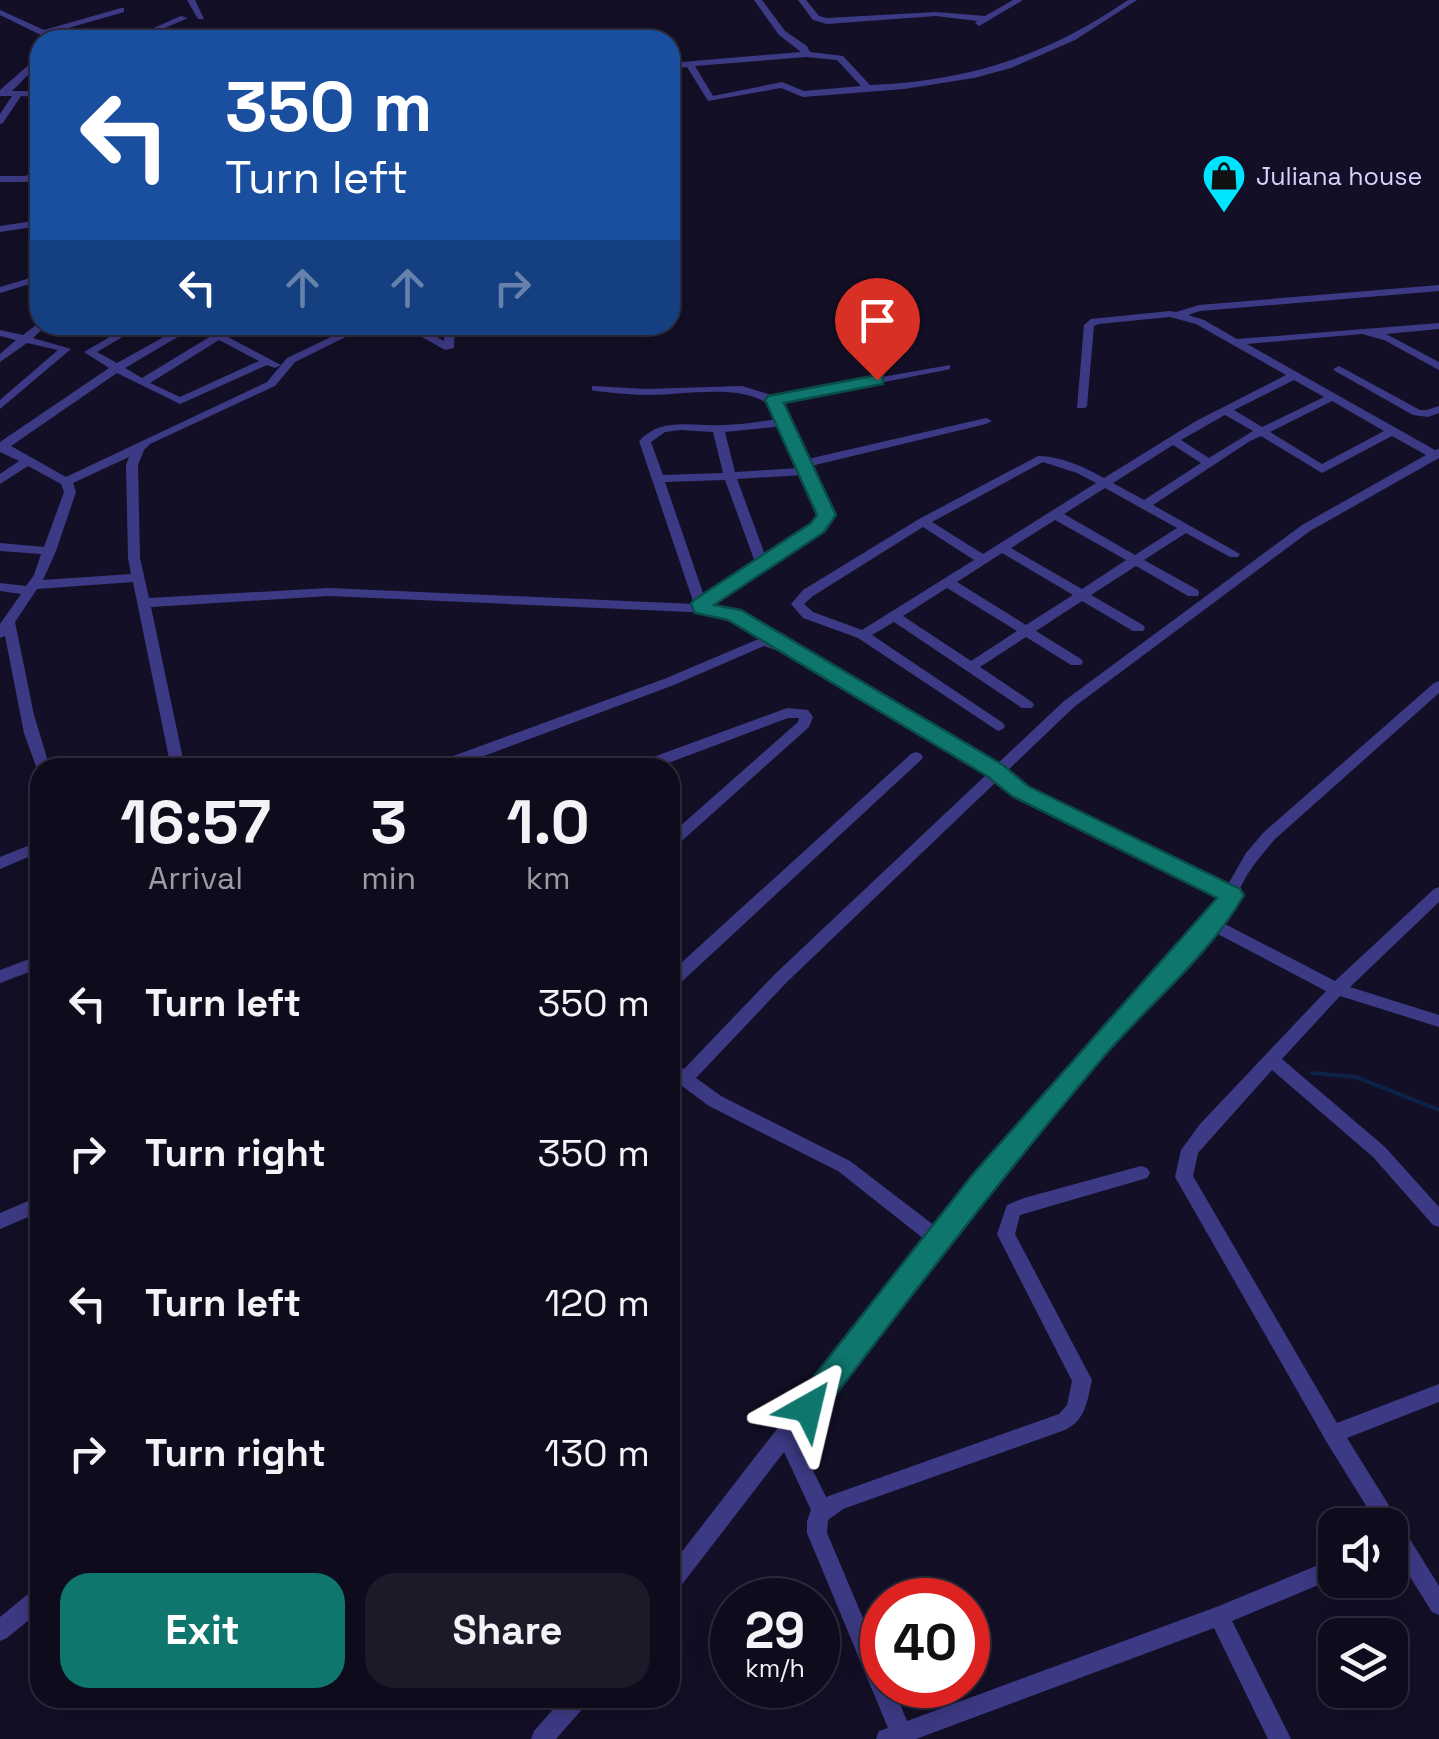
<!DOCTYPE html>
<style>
body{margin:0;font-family:"Space Grotesk",sans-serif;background:#1c1929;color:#f1f3f6;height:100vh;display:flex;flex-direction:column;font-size:38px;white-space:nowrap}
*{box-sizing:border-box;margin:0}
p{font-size:32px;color:#9b9ba3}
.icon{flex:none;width:55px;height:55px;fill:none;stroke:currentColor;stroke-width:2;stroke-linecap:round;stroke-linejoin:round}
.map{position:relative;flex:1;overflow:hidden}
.panel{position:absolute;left:30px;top:758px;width:650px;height:950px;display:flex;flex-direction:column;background:#0e0b1c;border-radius:30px;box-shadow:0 5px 25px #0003,0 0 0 2px #2e2b3b}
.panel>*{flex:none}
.banner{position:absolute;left:30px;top:30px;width:650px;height:305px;border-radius:30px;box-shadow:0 5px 25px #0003,0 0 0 2px #2e2b3b;background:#1a4fa0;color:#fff;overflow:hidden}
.controls{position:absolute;left:1318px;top:1508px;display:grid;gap:20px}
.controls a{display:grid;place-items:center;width:90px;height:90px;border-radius:20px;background:#0e0b1c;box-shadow:0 5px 25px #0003,0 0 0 2px #2e2b3b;font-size:50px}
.speed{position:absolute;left:710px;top:1578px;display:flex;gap:20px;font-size:50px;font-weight:700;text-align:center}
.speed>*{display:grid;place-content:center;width:130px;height:130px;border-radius:50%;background:#0e0b1c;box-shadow:0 5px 25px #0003,0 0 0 2px #2e2b3b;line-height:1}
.speed small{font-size:25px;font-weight:400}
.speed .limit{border:15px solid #d22;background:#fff;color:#111}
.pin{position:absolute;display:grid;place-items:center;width:85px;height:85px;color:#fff;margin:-102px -42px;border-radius:50% 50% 50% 0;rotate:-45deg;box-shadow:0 0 10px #0007}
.pin .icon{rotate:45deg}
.me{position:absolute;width:110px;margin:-55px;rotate:37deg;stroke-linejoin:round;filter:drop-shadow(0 0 8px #0008)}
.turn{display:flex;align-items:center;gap:35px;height:210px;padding:0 30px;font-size:45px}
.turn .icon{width:130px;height:130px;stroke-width:2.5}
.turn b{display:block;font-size:70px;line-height:85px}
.lanes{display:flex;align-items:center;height:95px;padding:0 30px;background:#0003;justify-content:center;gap:50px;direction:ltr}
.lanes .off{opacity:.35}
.eta{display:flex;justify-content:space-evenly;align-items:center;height:170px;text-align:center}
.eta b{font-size:60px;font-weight:700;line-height:70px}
.primary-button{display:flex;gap:20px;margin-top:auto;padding:20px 30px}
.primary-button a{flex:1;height:115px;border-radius:30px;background:#0f766e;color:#fff;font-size:40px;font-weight:700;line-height:115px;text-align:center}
.primary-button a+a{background:#1c1929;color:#f1f3f6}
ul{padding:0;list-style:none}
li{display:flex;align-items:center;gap:30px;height:150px;padding:0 30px}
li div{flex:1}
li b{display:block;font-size:38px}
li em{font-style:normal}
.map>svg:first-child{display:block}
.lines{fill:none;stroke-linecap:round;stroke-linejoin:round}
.stream{stroke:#0c2248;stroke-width:4}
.minor{fill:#3d3a85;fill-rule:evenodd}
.route{fill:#0f766e;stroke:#0a4d48;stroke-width:2.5}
.labels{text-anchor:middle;stroke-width:10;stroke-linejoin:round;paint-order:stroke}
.far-poi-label{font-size:25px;fill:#d9d4ff;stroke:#130f26;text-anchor:start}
</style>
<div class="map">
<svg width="1439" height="1739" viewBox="0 0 1439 1739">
<rect width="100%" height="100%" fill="#130f26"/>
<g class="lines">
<path class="stream" d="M 1312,1073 L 1356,1077 L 1439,1110"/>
<path class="minor" d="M 187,0 L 195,0 L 204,19 L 198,19 Z
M 754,0 L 762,0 L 785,31 L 807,46 L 810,52 L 843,56 L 870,85 C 969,81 1046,56 1128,0 L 1137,0 L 1075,40 L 1011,68 L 974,78 L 904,89 L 803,97 L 781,88 L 708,101 L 687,67 L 670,69 L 670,63 L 801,52 L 779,35 ZM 806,57 L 837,60 L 861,86 L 804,91 L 782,82 L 713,96 L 695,66 Z
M 798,0 L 806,0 L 819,16 L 827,18 L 936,12 L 985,16 L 1013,0 L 1023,0 L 979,26 L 975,23 L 977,21 L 936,16 L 827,24 L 813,20 Z
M 121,8 L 124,8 L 124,12 L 51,33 L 62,40 L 51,40 L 0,15 L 0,10 L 44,30 Z
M 181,16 L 188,18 L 137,40 L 126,40 Z
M 40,55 L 40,63 L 12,91 L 40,91 L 40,97 L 21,96 L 3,123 L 0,124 L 0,114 L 12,96 L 0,96 L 0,90 Z
M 40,170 L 40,176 L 26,182 L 0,182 L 0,176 L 25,176 Z
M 40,220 L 40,226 L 0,232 L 0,226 Z
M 40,275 L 40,281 L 0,293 L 0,287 Z
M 1439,285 L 1439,291 L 1200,311 L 1188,315 L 1204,320 L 1237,339 L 1439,323 L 1439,329 L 1386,334 L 1439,362 L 1439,370 L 1384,340 L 1362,334 L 1247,344 L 1435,450 L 1439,449 L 1439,458 L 1310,531 L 1074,707 L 1005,773 L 1058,805 L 1227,886 L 1246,853 L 1264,832 L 1434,683 L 1439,681 L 1439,693 L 1274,840 C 1260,857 1241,878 1237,899 L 1234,900 L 1221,922 L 1335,981 L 1434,889 L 1439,887 L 1439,902 L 1350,987 L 1439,1015 L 1439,1027 L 1340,996 L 1282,1059 L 1385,1147 L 1439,1207 L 1439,1227 L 1433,1225 L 1373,1157 L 1272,1070 L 1198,1153 L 1193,1176 L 1337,1423 L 1439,1384 L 1439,1402 L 1347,1438 L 1439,1586 L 1439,1615 L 1432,1612 L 1390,1545 L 1390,1525 L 1378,1525 L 1326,1441 L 1175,1177 L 1181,1150 L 1200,1124 L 1326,991 L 1214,932 L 1121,1031 L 942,1244 L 796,1436 L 826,1497 L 1059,1414 L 1067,1405 L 1072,1381 L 997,1234 L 1007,1205 L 1024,1198 L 1141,1166 L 1147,1168 L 1150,1173 L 1147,1178 L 1020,1215 L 1015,1234 L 1092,1380 C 1087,1401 1086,1420 1065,1430 L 843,1509 L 828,1520 L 827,1533 L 882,1663 L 882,1685 L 892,1685 L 907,1721 L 1219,1606 L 1335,1558 L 1335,1578 L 1232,1621 L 1291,1739 L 1268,1739 L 1214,1628 L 916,1739 L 876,1739 L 879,1731 L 888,1728 L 807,1533 L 807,1521 L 811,1510 L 784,1452 L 677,1591 L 670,1594 L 670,1567 L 924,1239 L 838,1171 L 709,1106 L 670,1077 L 670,1061 L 684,1069 L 775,974 L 986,775 L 790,655 L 764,646 L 674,685 L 452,768 L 429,768 L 431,764 L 664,679 L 761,638 L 729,618 L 713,613 L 329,596 L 151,607 L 185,768 L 171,768 L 133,582 L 37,589 L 15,622 L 34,715 L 50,768 L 40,768 L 40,772 L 38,772 L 24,733 L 5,636 L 0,638 L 0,624 L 21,594 L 0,591 L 0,583 L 26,586 L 34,575 L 41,554 L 0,551 L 0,543 L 44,547 L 64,492 L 61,484 L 28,466 L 0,484 L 0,474 L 19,461 L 0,452 L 0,442 L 109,368 L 84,352 L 130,325 L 143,325 L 97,352 L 117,363 L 185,325 L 198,325 L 125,368 L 142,378 L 211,336 L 206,332 L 207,330 L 218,331 L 229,325 L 241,325 L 226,336 L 281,365 L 275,368 L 267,365 L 180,404 L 117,373 L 11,446 L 66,477 L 267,382 L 287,358 L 356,325 L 370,325 L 295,362 L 275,386 L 150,444 L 144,450 L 138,465 L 140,558 L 149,598 L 329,588 L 694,604 L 639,441 C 662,416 693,427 723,425 C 742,425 761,421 780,419 C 763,379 687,395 651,395 C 632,395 614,393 596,391 L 592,390 L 592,386 L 646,389 L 742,386 L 775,396 L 950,365 L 950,369 L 946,370 L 781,402 L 788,411 L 808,459 L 986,418 L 992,421 L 986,424 L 811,466 L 832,515 L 828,524 L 709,605 L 739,612 L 779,637 L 779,642 L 800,649 L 994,767 L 1064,701 L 1302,525 L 1426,455 L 1392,436 L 1322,473 L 1261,436 L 1250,441 L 1153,505 L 1240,554 L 1238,557 L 1230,557 L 1186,533 L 1144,560 L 1198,590 L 1199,593 L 1198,596 L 1188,596 L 1136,566 L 1091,595 L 1143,625 L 1145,628 L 1143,631 L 1133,631 L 1082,601 L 1036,631 L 1081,659 L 1083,662 L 1081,665 L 1071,665 L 1026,637 L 980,667 L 1032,702 L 1034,705 L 1032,708 L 1022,708 L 894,622 L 872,635 L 1003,723 L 1005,726 L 1003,729 L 998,731 L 858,638 L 803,618 L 791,604 L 803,590 L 919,519 L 1038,456 C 1060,456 1085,467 1104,478 L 1196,421 L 1286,375 L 1196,324 L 1170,317 L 1098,324 L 1094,326 L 1087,406 L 1085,408 L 1077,408 L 1084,325 L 1091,319 L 1170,311 L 1176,312 L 1199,305 ZM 219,340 L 259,361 L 180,397 L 150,383 ZM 1294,380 L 1324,397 L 1262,427 L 1234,410 ZM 1332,401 L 1384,431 L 1322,464 L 1270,432 ZM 1225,415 L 1253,431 L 1209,458 L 1181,440 ZM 783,426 L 800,468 L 735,472 L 725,432 ZM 681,430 L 713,432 L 723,473 L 663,475 L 651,442 L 665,432 ZM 1173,445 L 1201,463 L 1144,500 L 1113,483 ZM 129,457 L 126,465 L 128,558 L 131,574 L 43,580 L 56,551 L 76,492 L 73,483 ZM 1043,462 L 1077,473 L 1096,483 L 983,554 L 932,522 ZM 803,475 L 820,515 L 818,519 L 765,555 L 737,479 ZM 725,480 L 755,562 L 704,596 L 665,482 ZM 1105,488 L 1177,528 L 1135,555 L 1064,514 ZM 1055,520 L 1126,560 L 1082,589 L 1011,548 ZM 923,527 L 974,560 L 862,630 L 813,612 L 804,604 L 813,596 ZM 1002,553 L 1073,595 L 1026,625 L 957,582 ZM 947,588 L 1017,631 L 971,661 L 903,616 ZM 997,781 L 1048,813 L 1220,896 L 1207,920 L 1109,1021 L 935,1226 L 850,1161 L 721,1096 L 696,1078 L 787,982 Z
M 40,322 L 40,325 L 47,325 L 33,338 L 71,349 L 0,409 L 0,400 L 58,350 L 27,343 L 0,362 L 0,354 L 16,340 L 0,336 L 0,330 L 23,335 Z
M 401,325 L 414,325 L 444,341 L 445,325 L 455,325 L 454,348 L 445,350 Z
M 1339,366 L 1420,410 L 1426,410 L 1439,406 L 1439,413 L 1428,417 L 1413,415 L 1335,371 L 1333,369 Z
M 787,708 L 808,710 L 813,717 L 809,727 L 675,847 L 670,848 L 670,835 L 798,722 L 799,718 L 788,718 L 655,768 L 632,768 L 634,764 Z
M 916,752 L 921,754 L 923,757 L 921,760 L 676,987 L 670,989 L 670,973 L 911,754 Z
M 40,841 L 40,852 L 0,869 L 0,857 Z
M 40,955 L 40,968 L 0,983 L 0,970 Z
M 40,1196 L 40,1212 L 0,1229 L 0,1213 Z
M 40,1587 L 40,1611 L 7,1638 L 0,1641 L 0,1617 L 33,1590 Z
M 563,1698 L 588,1698 L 585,1706 L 556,1739 L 531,1739 L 534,1731 Z"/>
</g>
<path class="route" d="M 877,375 L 883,376 L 883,384 L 784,403 L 836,515 L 824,532 L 714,605 L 741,610 L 1003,765 L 1028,786 L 1240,889 L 1244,895 C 1208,958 1146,1006 1100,1061 C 1002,1177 910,1297 818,1418 L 808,1422 L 797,1418 L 793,1408 L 797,1398 L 973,1174 L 1217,898 L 1012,796 L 987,776 L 728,620 L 695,613 L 691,604 L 694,600 L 811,523 L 817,515 L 765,400 L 768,396 Z"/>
<defs>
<symbol id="shop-pin" viewBox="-11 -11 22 30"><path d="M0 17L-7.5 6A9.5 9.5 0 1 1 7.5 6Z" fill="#00e5ff" stroke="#130f26"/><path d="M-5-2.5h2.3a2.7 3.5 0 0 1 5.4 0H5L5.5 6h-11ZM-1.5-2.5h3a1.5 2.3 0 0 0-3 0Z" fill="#111"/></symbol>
</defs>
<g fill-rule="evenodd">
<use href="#shop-pin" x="1199" y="151" width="50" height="68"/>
</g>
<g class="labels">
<g class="far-poi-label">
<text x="1256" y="185">Juliana house</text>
</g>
</g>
</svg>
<div class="controls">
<a><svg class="icon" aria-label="sound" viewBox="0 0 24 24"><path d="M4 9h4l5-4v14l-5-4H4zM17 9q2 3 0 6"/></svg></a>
<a><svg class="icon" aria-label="layers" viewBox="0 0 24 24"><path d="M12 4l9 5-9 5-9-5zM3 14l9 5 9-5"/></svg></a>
</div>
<div class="speed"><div>29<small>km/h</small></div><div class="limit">40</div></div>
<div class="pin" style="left:877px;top:380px;background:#d93025"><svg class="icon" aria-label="arrive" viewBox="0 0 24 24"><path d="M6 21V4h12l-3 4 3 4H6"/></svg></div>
<svg class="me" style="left:808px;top:1408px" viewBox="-20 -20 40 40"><path d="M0-17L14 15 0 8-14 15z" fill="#0f766e" stroke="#fff" stroke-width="4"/></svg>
<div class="banner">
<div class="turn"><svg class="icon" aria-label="left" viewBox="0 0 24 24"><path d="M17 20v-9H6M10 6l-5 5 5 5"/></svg><div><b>350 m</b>Turn left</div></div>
<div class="lanes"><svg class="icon" aria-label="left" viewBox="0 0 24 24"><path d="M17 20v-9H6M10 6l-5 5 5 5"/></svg><svg class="icon off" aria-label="ahead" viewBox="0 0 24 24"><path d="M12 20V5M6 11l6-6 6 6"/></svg><svg class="icon off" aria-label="ahead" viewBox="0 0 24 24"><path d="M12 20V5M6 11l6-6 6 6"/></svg><svg class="icon off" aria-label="right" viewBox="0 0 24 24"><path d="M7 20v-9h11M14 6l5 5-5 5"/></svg></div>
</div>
<section class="panel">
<div class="eta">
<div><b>16:57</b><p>Arrival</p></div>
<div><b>3</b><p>min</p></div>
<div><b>1.0</b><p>km</p></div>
</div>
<ul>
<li><svg class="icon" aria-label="left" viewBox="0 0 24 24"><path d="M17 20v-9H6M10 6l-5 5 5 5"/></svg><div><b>Turn left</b></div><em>350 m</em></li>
<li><svg class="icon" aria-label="right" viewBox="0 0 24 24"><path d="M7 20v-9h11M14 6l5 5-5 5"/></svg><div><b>Turn right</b></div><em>350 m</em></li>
<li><svg class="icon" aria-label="left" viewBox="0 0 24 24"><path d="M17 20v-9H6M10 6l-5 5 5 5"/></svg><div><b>Turn left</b></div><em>120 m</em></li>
<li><svg class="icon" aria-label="right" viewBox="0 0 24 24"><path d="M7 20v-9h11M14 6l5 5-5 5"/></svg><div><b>Turn right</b></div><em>130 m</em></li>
</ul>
<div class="primary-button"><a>Exit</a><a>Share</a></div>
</section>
</div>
